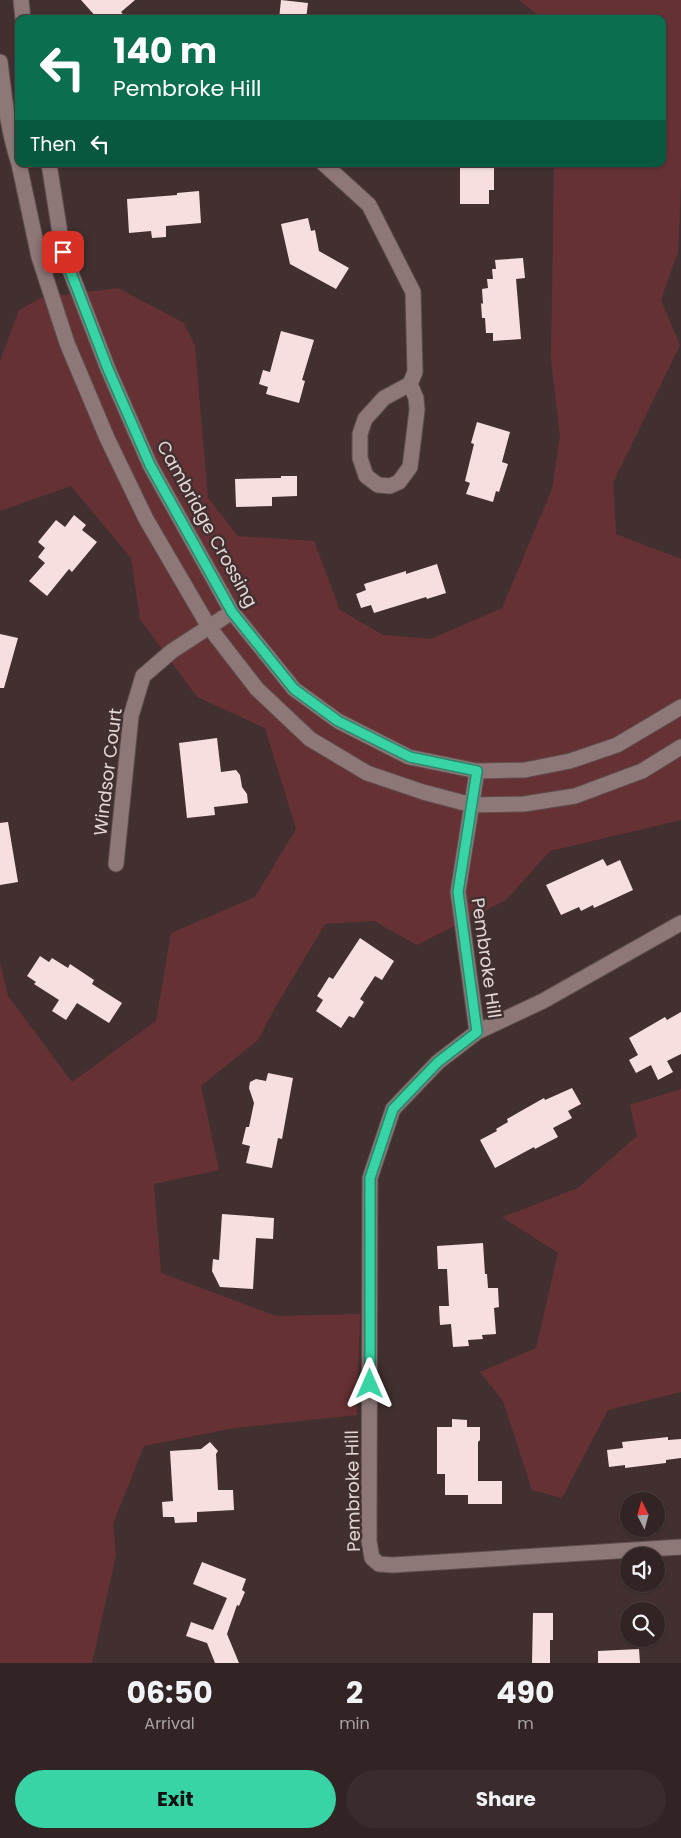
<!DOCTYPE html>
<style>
body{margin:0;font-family:Poppins,sans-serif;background:#3a2c2c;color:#f1f3f6;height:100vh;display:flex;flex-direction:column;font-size:19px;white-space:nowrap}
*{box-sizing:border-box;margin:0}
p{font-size:16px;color:#a8a4a6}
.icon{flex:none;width:28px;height:28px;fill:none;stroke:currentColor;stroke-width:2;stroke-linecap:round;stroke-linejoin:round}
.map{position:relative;height:1663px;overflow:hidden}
.side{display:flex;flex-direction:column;background:#322424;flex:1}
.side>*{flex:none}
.hud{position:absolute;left:15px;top:15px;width:651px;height:152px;border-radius:10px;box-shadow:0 1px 4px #0004,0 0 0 1px #4d4141;background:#0b6e4f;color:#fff;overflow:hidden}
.needle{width:32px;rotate:354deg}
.fabs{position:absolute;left:620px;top:1492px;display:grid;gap:10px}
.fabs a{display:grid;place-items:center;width:45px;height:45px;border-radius:50%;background:#322424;box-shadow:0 1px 4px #0004,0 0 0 1px #4d4141;font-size:25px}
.pin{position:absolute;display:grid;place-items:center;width:42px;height:42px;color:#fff;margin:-21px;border-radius:10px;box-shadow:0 2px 8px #0006}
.me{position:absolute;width:55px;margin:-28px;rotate:0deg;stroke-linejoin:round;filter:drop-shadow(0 0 4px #0008)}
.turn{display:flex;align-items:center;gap:18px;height:105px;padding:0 15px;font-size:22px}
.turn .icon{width:65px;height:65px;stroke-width:2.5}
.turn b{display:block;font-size:35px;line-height:42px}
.then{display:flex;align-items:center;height:48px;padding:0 15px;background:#0003;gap:10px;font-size:19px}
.eta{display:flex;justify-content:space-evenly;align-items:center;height:85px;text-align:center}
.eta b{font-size:30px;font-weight:700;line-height:35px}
.cta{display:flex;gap:10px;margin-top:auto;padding:10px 15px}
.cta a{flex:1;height:58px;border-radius:30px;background:#39d4a5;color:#111;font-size:20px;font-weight:700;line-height:58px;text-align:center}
.cta a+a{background:#3a2c2c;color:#f1f3f6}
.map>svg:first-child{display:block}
.green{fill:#663134}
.building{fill:#f8dfdf}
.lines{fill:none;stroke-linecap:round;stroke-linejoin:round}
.minor-casing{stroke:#5d4d4d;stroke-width:17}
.minor{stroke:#8d7777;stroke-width:15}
.route-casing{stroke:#258a6b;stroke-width:12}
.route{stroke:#39d4a5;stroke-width:9}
.labels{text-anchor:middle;stroke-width:5;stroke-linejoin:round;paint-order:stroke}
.street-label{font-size:18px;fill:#e4d7d7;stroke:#423030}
</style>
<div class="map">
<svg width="681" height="1663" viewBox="0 0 681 1663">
<rect width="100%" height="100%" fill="#423030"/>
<path class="green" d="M 519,0 L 681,0 L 681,185 L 678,252 L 661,300 L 680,345 L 613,483 L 616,534 L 681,559 L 681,820 L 550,851 L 506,900 L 417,945 L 374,921 L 325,924 L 276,1006 L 258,1040 L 201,1086 L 219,1170 L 154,1184 L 161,1273 L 276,1316 L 360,1314 L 357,1415 L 234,1428 L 144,1446 L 113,1524 L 116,1555 L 92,1663 L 0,1663 L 0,962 L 8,996 L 72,1082 L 156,1021 L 171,933 L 255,897 L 296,829 L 265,728 L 197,697 L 140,619 L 131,558 L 71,486 L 0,511 L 0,361 L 19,310 L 41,298 L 118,288 L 184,323 L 195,346 L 208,498 L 238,536 L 314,541 L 340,610 L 383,635 L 431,639 L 502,608 L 552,489 L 560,436 L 551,359 L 554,164 L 662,164 L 662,19 L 543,19 Z
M 681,1089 L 681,1392 L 608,1410 L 562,1498 L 532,1490 L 503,1401 L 480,1372 L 536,1348 L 558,1253 L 502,1217 L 578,1188 L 637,1136 L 630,1105 Z"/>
<path class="building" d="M 81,0 L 135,0 L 121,12 L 127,19 L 98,19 Z
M 281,0 L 308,3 L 306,19 L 279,19 Z
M 460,164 L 494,164 L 494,190 L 489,190 L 489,204 L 460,204 Z
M 199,191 L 201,223 L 166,226 L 166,237 L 152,238 L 151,231 L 129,233 L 127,199 L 177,195 L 177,193 Z
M 308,218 L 311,231 L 315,230 L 319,251 L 349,268 L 336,289 L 290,264 L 281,224 Z
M 523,258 L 525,278 L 516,279 L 521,339 L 493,341 L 493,333 L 486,333 L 485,318 L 482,318 L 481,303 L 483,304 L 482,289 L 488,288 L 487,279 L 493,279 L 492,269 L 496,269 L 495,260 Z
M 281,331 L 314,340 L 302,380 L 305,381 L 299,403 L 266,394 L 268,387 L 259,384 L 263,370 L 270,372 Z
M 477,422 L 510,432 L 502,462 L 508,464 L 499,492 L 496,491 L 493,502 L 466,494 L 470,483 L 465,481 L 474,444 L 471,443 Z
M 281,476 L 297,476 L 297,496 L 272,497 L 272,506 L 236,507 L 235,479 L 281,478 Z
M 74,515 L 86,525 L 82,530 L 97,542 L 72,572 L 69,569 L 47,596 L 29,581 L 45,563 L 38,557 L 45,548 L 38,542 L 56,520 L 65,527 Z
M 437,564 L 446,593 L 427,599 L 426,597 L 374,613 L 371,605 L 361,608 L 356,594 L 366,590 L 364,584 L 406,571 L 406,574 Z
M 0,634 L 18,638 L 4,688 L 0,688 Z
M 217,738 L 221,772 L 236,770 L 240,775 L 242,787 L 247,794 L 248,803 L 214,807 L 215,815 L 187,818 L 179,743 Z
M 8,822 L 18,882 L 0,885 L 0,823 Z
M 603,859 L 607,866 L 620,860 L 633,890 L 594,908 L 593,905 L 581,911 L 579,907 L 561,915 L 546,885 Z
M 360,938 L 394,961 L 382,980 L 375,976 L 360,999 L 364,1002 L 354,1018 L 349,1016 L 341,1028 L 316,1011 L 323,1000 L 317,996 L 329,977 L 333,979 Z
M 40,956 L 49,962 L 52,958 L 68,968 L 70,964 L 94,980 L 92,984 L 122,1003 L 109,1023 L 77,1003 L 66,1020 L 52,1011 L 59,1000 L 34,984 L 36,982 L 27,976 Z
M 681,1012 L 681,1054 L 667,1061 L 673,1072 L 658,1080 L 651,1065 L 636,1073 L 629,1060 L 638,1055 L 629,1038 L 665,1017 L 667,1020 Z
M 268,1073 L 293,1078 L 282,1139 L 278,1138 L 272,1168 L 246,1163 L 250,1146 L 242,1144 L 246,1127 L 249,1127 L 254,1103 L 249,1088 L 250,1082 L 256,1079 L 266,1081 Z
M 572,1088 L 581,1104 L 568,1111 L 572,1118 L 553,1128 L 558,1137 L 535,1149 L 534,1147 L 495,1168 L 480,1140 L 497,1131 L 496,1129 L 508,1122 L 507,1119 L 521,1111 L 544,1098 L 545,1100 Z
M 222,1214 L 274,1218 L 273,1239 L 256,1238 L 253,1289 L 220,1287 L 212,1271 L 213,1259 L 219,1260 Z
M 483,1243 L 485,1274 L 487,1274 L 488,1288 L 498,1288 L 499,1307 L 494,1308 L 496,1334 L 482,1335 L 483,1339 L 468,1340 L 469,1346 L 453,1347 L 451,1324 L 440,1325 L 439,1306 L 449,1306 L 447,1269 L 438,1269 L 437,1246 Z
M 452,1419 L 467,1420 L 467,1427 L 480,1427 L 480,1440 L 478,1442 L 478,1481 L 502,1481 L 502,1504 L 468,1504 L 468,1495 L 445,1495 L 445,1474 L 437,1474 L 437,1427 L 452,1427 Z
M 668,1437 L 668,1440 L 681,1439 L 681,1458 L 666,1460 L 666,1463 L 625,1468 L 625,1465 L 609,1467 L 607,1450 L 623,1448 L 622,1442 Z
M 210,1442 L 218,1451 L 216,1454 L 218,1490 L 233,1490 L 234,1510 L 197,1512 L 197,1522 L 175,1523 L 174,1517 L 163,1517 L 162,1502 L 173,1501 L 170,1451 L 201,1449 Z
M 202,1562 L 246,1579 L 242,1590 L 245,1592 L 239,1606 L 237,1605 L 227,1634 L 239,1663 L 215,1663 L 207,1643 L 186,1636 L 191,1622 L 213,1630 L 227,1598 L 193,1584 Z
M 533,1613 L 553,1613 L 553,1640 L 550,1640 L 550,1663 L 532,1663 Z
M 639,1649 L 640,1663 L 598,1663 L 598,1651 Z"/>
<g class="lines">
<defs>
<path id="minor" d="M 21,0 L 23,19
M 0,62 C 4,96 8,130 19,164
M 19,164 L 39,257 L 67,343 L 107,438 L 146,519 L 209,627 L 257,689 L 310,739 L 367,773 L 423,792 L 472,805 L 524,804 L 575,796 L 642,771 L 681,747
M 49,164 L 63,252 L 108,369 L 150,465 L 232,612 L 294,689 L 338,721 L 409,757 L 477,771 L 525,770 L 570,761 L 617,745 L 681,707
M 324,164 L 369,205 L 413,292 L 415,372 L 410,384 L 384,398 L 365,419 L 360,434 L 360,458 L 366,476 L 378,485 L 390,486 L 399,482 L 410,467 L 417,410 L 416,398 L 410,384
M 116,864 L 131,716 L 143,676 L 172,651 L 232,612
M 681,923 L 543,1001 L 477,1032 L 438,1062 L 393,1109 L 370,1178 L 369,1541 L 372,1558 L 379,1564 L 393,1565 L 681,1547
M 477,1032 L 458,892 L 477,771"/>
</defs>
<use href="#minor" class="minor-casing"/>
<use href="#minor" class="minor"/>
</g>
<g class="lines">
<defs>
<path id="route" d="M 63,252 L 108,369 L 150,465 L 232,612 L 294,689 L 338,721 L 410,757 L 477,771 L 458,892 L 477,1032 L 438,1062 L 393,1109 L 370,1178 L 370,1384"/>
</defs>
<use href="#route" class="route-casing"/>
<use href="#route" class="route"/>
</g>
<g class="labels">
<g class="street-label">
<text transform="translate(207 524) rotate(61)" y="6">Cambridge Crossing</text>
<text transform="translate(108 772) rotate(-83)" y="6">Windsor Court</text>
<text transform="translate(486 958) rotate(82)" y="6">Pembroke Hill</text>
<text transform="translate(353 1491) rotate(-91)" y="6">Pembroke Hill</text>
</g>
</g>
</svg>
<div class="fabs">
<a><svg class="needle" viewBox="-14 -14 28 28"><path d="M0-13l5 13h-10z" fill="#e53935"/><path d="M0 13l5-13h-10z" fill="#a8a4a6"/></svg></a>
<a><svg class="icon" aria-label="sound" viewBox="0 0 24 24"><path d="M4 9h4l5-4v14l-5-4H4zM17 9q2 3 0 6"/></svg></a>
<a><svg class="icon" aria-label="search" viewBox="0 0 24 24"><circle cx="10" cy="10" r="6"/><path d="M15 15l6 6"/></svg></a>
</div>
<div class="pin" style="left:63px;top:252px;background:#d93025"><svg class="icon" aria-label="arrive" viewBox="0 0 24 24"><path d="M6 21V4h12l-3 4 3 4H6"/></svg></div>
<svg class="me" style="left:370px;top:1384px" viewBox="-20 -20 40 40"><path d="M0-17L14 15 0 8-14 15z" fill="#39d4a5" stroke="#fff" stroke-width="4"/></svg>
<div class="hud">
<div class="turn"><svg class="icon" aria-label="left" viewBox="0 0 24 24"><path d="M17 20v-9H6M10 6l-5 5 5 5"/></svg><div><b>140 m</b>Pembroke Hill</div></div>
<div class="then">Then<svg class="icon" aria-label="left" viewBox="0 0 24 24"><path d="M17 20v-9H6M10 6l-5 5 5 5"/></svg></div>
</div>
</div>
<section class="side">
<div class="eta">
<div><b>06:50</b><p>Arrival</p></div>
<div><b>2</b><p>min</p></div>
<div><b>490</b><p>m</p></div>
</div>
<div class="cta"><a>Exit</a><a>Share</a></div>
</section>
